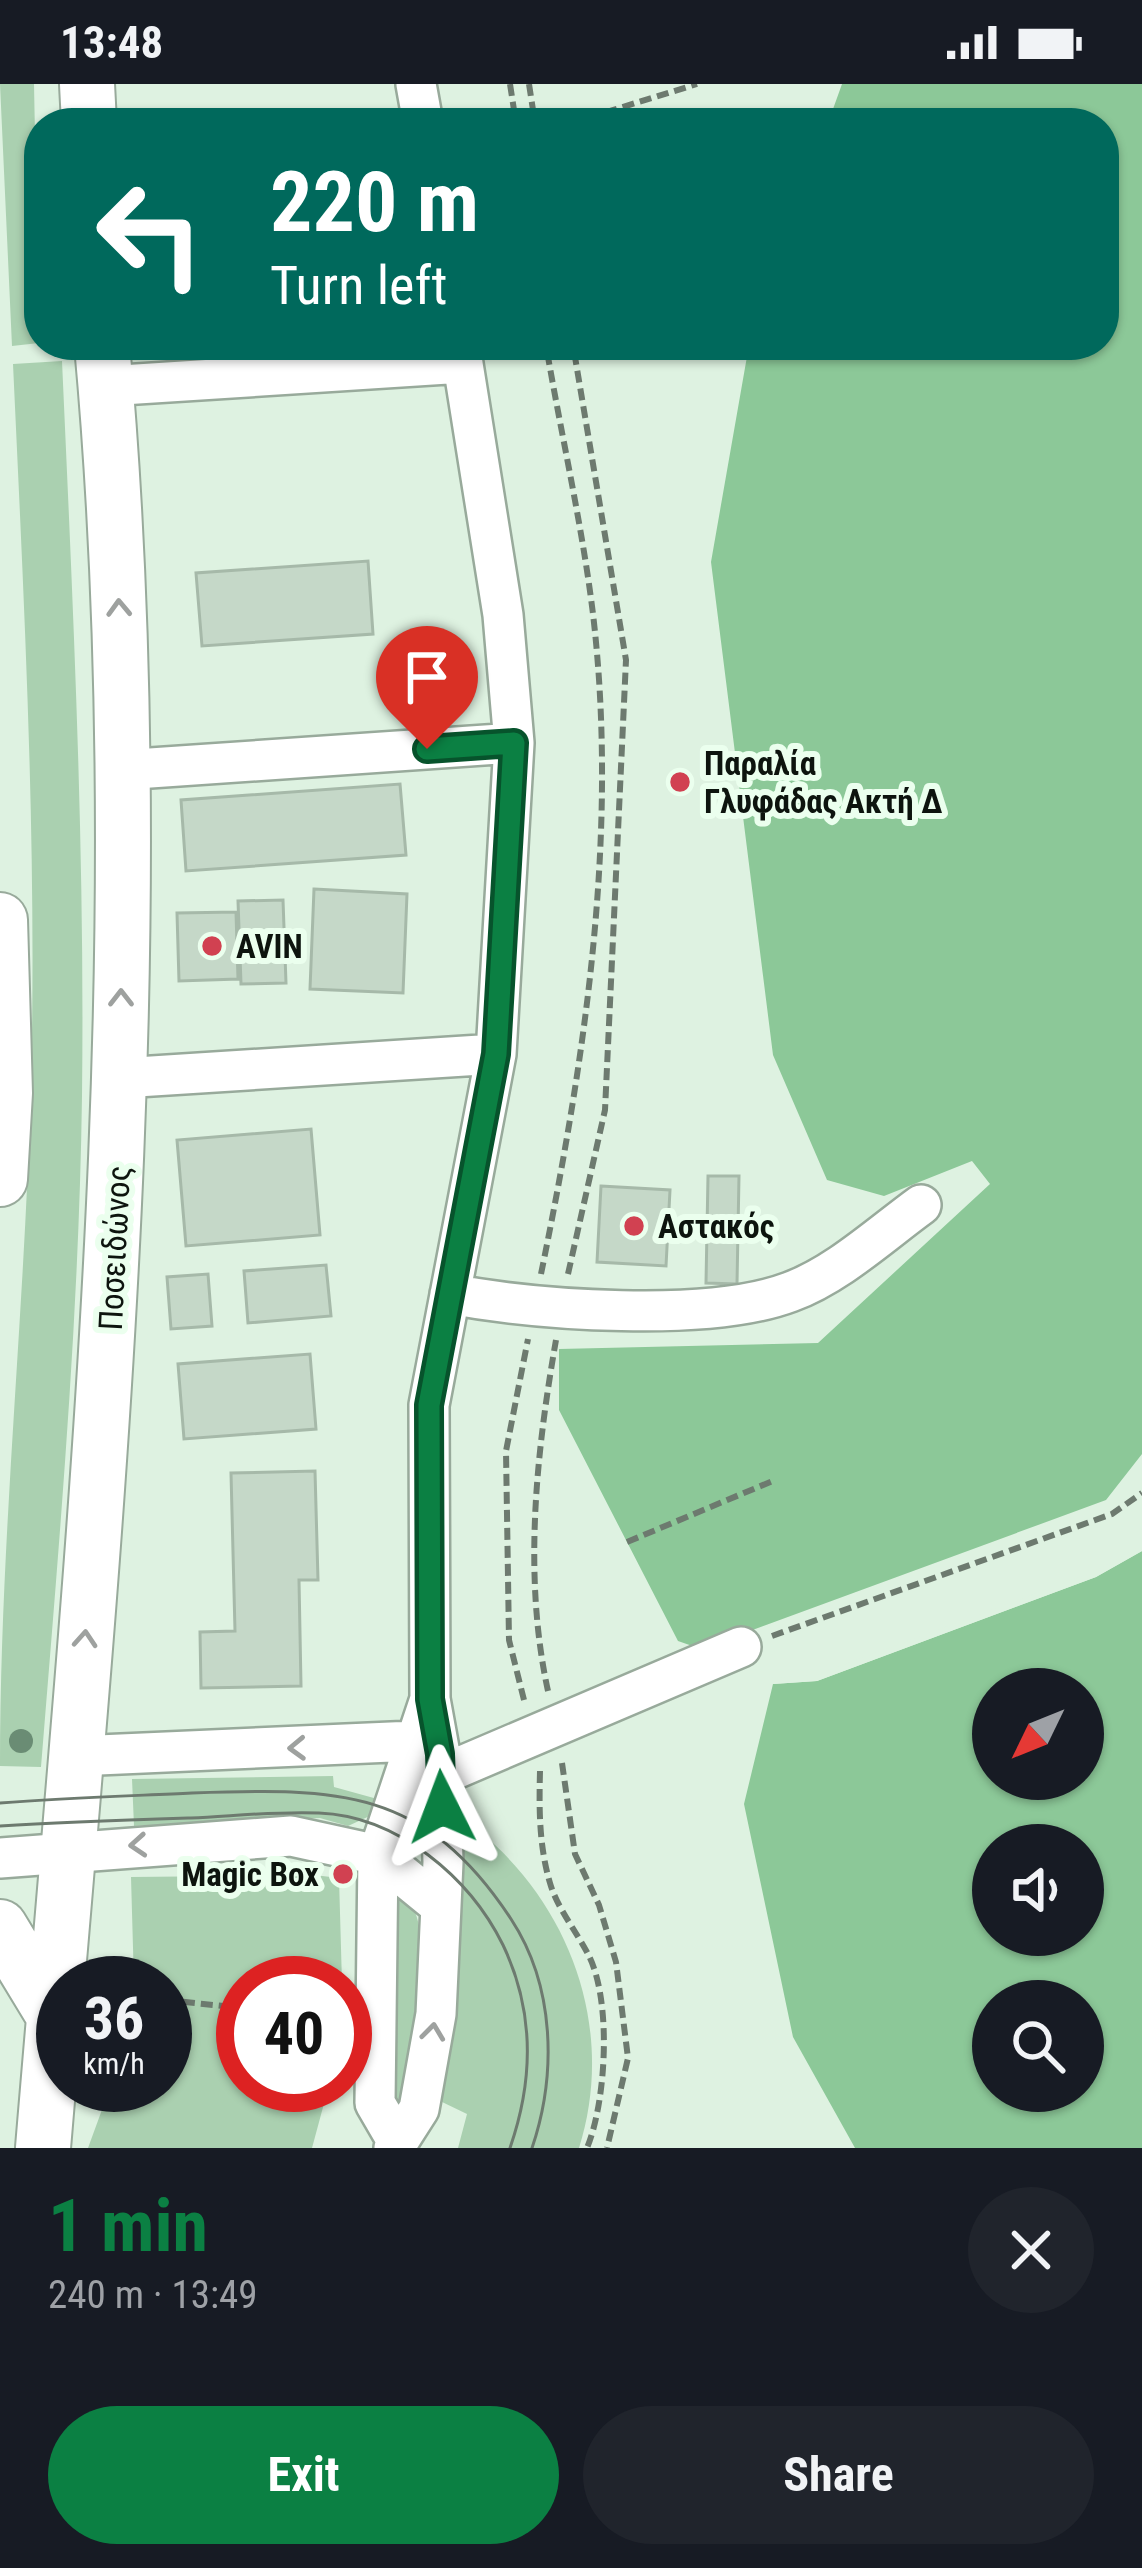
<!DOCTYPE html>
<meta charset="utf-8">
<style>
body{margin:0;font-family:"Roboto Condensed",sans-serif;background:#20242c;color:#f1f3f6;height:100vh;display:flex;flex-direction:column;font-size:45px;white-space:nowrap}
*{box-sizing:border-box;margin:0}
p{font-size:39px;color:#9ea1a6}
.icon{flex:none;width:66px;height:66px;fill:none;stroke:currentColor;stroke-width:2;stroke-linecap:round;stroke-linejoin:round}
.map{position:relative;height:2064px;overflow:hidden}
.panel{display:flex;flex-direction:column;background:#171b24;flex:1}
.panel>*{flex:none}
.guide{position:absolute;left:24px;top:24px;width:1095px;height:252px;border-radius:48px;box-shadow:0 3px 9px #0004;background:#00695c;color:#fff;overflow:hidden}
.needle{width:78px;rotate:227deg}
.tools{position:absolute;left:972px;top:1584px;display:grid;gap:24px}
.tools a{display:grid;place-items:center;width:132px;height:132px;border-radius:50%;background:#171b24;box-shadow:0 3px 9px #0004;font-size:60px}
.speed{position:absolute;left:36px;top:1872px;display:flex;gap:24px;font-size:60px;font-weight:700;text-align:center}
.speed>*{display:grid;place-content:center;width:156px;height:156px;border-radius:50%;background:#171b24;box-shadow:0 3px 9px #0004;line-height:1}
.speed small{font-size:30px;font-weight:400}
.speed .limit{border:18px solid #d22;background:#fff;color:#111}
.pin{position:absolute;display:grid;place-items:center;width:102px;height:102px;color:#fff;margin:-123px -51px;border-radius:50% 50% 50% 0;rotate:-45deg;box-shadow:0 0 12px #0007}
.pin .icon{rotate:45deg}
.me{position:absolute;width:132px;margin:-66px;rotate:357deg;stroke-linejoin:round;filter:drop-shadow(0 0 9px #0008)}
.turn{display:flex;align-items:center;gap:42px;height:252px;padding:0 48px;font-size:54px}
.turn .icon{width:156px;height:156px;stroke-width:2.5}
.turn b{display:block;font-size:84px;line-height:102px}
.round{display:grid;place-items:center;flex:none;width:126px;height:126px;border-radius:63px;background:#20242c}
.summary{display:flex;align-items:center;justify-content:space-between;height:204px;padding:0 48px}
h1{font-size:72px;font-weight:700;line-height:90px;color:#0b8043}
.button{display:flex;gap:24px;margin-top:auto;padding:24px 48px}
.button a{flex:1;height:138px;border-radius:72px;background:#0b8043;color:#fff;font-size:48px;font-weight:700;line-height:138px;text-align:center}
.button a+a{background:#20242c;color:#f1f3f6}
.status{display:flex;justify-content:space-between;align-items:center;height:84px;padding:0 60px;background:#171b24;direction:ltr}
.status svg{height:33px;fill:currentColor}
.map>svg:first-child{display:block}
.green{fill:#aad0b0}
.water{fill:#8cc898;fill-rule:evenodd}
.pier{fill:#def2e1}
.building{fill:#c5d8c8;stroke:#a6b9a9;stroke-width:3}
.lines{fill:none;stroke-linecap:round;stroke-linejoin:round}
.minor-casing{stroke:#98aa9b;stroke-width:44}
.highway-casing{stroke:#98aa9b;stroke-width:58}
.path{stroke:#6d7a6f;stroke-width:6;stroke-dasharray:12 6;stroke-linecap:butt}
.minor{stroke:#fff;stroke-width:39}
.highway{stroke:#fff;stroke-width:54}
.tram{stroke:#6d7a6f;stroke-width:3}
.tree{fill:#6a8c74}
.oneway{stroke:#9ea19f}
.route-casing{stroke:#07532c;stroke-width:30}
.route{stroke:#0b8043;stroke-width:21}
.poi-dot{fill:#d14151;stroke:#ebffee;stroke-width:4.5}
.labels{text-anchor:middle;stroke-width:12;stroke-linejoin:round;paint-order:stroke}
.poi-label{font-size:33px;font-weight:bold;fill:#0d140e;stroke:#ebffee;text-anchor:start}
.street-label{font-size:33px;fill:#0d140e;stroke:#ebffee}
</style>
<div class="status"><b>13:48</b><svg viewBox="0 0 49 12"><path d="M0 12V9h3v3zM5 12V6h3v6zM10 12V3h3v9zM15 12V0h3v12zM26 1h20v11H26zM47 4h2v5h-2z"/></svg></div>
<div class="map">
<svg width="1142" height="2064" viewBox="0 0 1142 2064">
<rect width="100%" height="100%" fill="#def2e1"/>
<path class="green" d="M 0,0 L 34,0 L 39,259 L 12,262 Z
M 62,277 C 73,522 85,767 82,1012 C 79,1236 59,1460 41,1683 L 0,1682 C 0,1454 25,1227 31,999 C 37,760 24,519 13,280 Z
M 333,1692 L 334,1703 L 381,1716 L 374,1730 L 348,1742 L 320,1734 L 134,1742 L 132,1695 Z
M 451,1733 C 482,1745 502,1766 523,1791 C 586,1868 609,1969 579,2064 L 458,2064 L 467,2030 L 440,2017 Z
M 314,1791 L 339,1794 L 342,1899 L 243,1899 L 243,2001 L 329,2001 L 312,2064 L 88,2064 L 111,2001 L 165,2001 L 165,1899 L 134,1899 L 131,1793 Z
M 395,1807 C 402,1813 412,1820 415,1828 C 432,1869 409,1976 402,2021 L 397,2020 Z"/>
<path class="water" d="M 842,0 L 1142,0 L 1142,1370 L 1106,1416 L 701,1565 L 678,1557 L 559,1326 L 559,1265 L 818,1259 L 990,1100 L 972,1077 L 884,1112 L 827,1096 L 773,971 L 711,478 L 749,261 L 1104,261 L 1104,39 L 828,39 Z
M 1142,1467 L 1142,2064 L 855,2064 L 793,1953 L 744,1720 L 773,1600 L 817,1597 L 1096,1493 ZM 993,1605 L 1083,1605 L 1083,1695 L 993,1695 ZM 993,1761 L 1083,1761 L 1083,1851 L 993,1851 ZM 993,1917 L 1083,1917 L 1083,2007 L 993,2007 Z"/>
<path class="pier" d="M 1142,1461 L 1142,1467 L 1096,1493 L 817,1597 L 773,1600 L 772,1594 L 816,1591 L 1093,1488 Z"/>
<path class="building" d="M 368,477 L 373,550 L 202,562 L 196,489 Z
M 400,700 L 406,771 L 186,787 L 181,716 Z
M 314,805 L 407,810 L 403,909 L 310,905 Z
M 283,816 L 286,899 L 241,900 L 238,817 Z
M 236,828 L 238,895 L 179,897 L 177,829 Z
M 311,1045 L 320,1151 L 186,1162 L 177,1056 Z
M 708,1092 L 739,1092 L 737,1200 L 706,1199 Z
M 601,1102 L 670,1106 L 666,1182 L 597,1178 Z
M 326,1181 L 331,1232 L 248,1239 L 244,1187 Z
M 208,1190 L 212,1242 L 171,1245 L 167,1193 Z
M 310,1270 L 316,1345 L 184,1355 L 178,1280 Z
M 315,1387 L 318,1496 L 299,1496 L 301,1602 L 201,1604 L 200,1548 L 235,1547 L 231,1389 Z"/>
<g class="lines">
<defs>
<path id="minor" d="M 416,0 L 423,39
M 106,302 L 463,279
M 121,686 L 514,659
M 121,994 L 496,970
M 450,1210 C 537,1226 708,1239 790,1208 C 837,1191 881,1150 921,1121
M 76,1672 L 414,1657
M 441,1691 L 741,1563
M 0,1774 L 291,1752 L 378,1771 L 438,1820
M 396,2055 L 375,2019 L 378,1771 L 430,1615
M 394,2064 L 419,2025 L 436,1930 L 443,1778 L 440,1670 L 430,1615 L 429,1321 L 496,970 L 514,659 L 503,531 L 460,261"/>
<path id="highway" d="M 87,0 L 89,39
M 0,836 L 5,1009 L 0,1095
M 0,1843 L 54,1932
M 43,2064 C 93,1465 157,863 102,261"/>
</defs>
<use href="#minor" class="minor-casing"/>
<use href="#highway" class="highway-casing"/>
<path class="path" d="M 510,0 L 516,39
M 529,0 L 535,39
M 571,39 L 697,0
M 541,1190 C 585,975 619,750 593,530 C 582,440 561,350 546,261
M 568,1190 L 605,1026 L 626,576 L 573,261
M 627,1458 L 775,1396
M 772,1552 L 1112,1430 L 1142,1409
M 548,1607 C 523,1493 536,1370 556,1256
M 524,1616 L 509,1556 L 506,1367 L 528,1255
M 562,1679 L 575,1770 L 599,1821 L 616,1878 L 628,1974 L 607,2064
M 540,1687 C 539,1725 539,1762 550,1799 C 557,1824 577,1848 589,1872 C 612,1919 606,2018 587,2064
M 165,1916 L 243,1924"/>
<use href="#minor" class="minor"/>
<use href="#highway" class="highway"/>
<path class="tram" d="M 0,1719 C 64,1714 128,1712 192,1709 C 338,1704 424,1703 511,1835 C 555,1902 557,1990 532,2064
M 0,1742 C 64,1738 128,1736 191,1734 C 234,1732 277,1727 319,1729 C 398,1732 470,1794 503,1861 C 535,1928 534,1995 510,2064"/>
</g>
<circle class="tree" cx="21" cy="1657" r="12"/>
<defs><path id="oneway-chevron" d="M-2-3.5L2.5 0L-2 3.5" fill="none" stroke-width="1.6" stroke-linecap="round" stroke-linejoin="round" transform="scale(3)"/></defs>
<g class="oneway">
<use href="#oneway-chevron" transform="translate(119 524) rotate(-92)"/>
<use href="#oneway-chevron" transform="translate(121 914) rotate(-90)"/>
<use href="#oneway-chevron" transform="translate(85 1555) rotate(-86)"/>
<use href="#oneway-chevron" transform="translate(297 1664) rotate(178)"/>
<use href="#oneway-chevron" transform="translate(138 1761) rotate(176)"/>
<use href="#oneway-chevron" transform="translate(433 1948) rotate(-83)"/>
</g>
<g class="lines">
<defs>
<path id="route" d="M 427,665 L 514,659 L 496,970 L 429,1321 L 430,1615 L 440,1670 L 442,1723"/>
</defs>
<use href="#route" class="route-casing"/>
<use href="#route" class="route"/>
</g>
<g class="poi-dot">
<circle cx="680" cy="698" r="12"/>
<circle cx="212" cy="862" r="12"/>
<circle cx="634" cy="1142" r="12"/>
<circle cx="343" cy="1790" r="12"/>
</g>
<g class="labels">
<g class="poi-label">
<text x="704" y="691">Παραλία<tspan x="704" dy="38">Γλυφάδας Ακτή Δ</tspan></text>
<text x="236" y="874">AVIN</text>
<text x="658" y="1154">Αστακός</text>
<text x="319" y="1802" text-anchor="end">Magic Box</text>
</g>
<g class="street-label">
<text transform="translate(114 1164) rotate(-87)" y="12">Ποσειδώνος</text>
</g>
</g>
</svg>
<div class="tools">
<a><svg class="needle" viewBox="-14 -14 28 28"><path d="M0-13l5 13h-10z" fill="#e53935"/><path d="M0 13l5-13h-10z" fill="#9ea1a6"/></svg></a>
<a><svg class="icon" aria-label="sound" viewBox="0 0 24 24"><path d="M4 9h4l5-4v14l-5-4H4zM17 9q2 3 0 6"/></svg></a>
<a><svg class="icon" aria-label="search" viewBox="0 0 24 24"><circle cx="10" cy="10" r="6"/><path d="M15 15l6 6"/></svg></a>
</div>
<div class="speed"><div>36<small>km/h</small></div><div class="limit">40</div></div>
<div class="pin" style="left:427px;top:665px;background:#d93025"><svg class="icon" aria-label="arrive" viewBox="0 0 24 24"><path d="M6 21V4h12l-3 4 3 4H6"/></svg></div>
<svg class="me" style="left:442px;top:1723px" viewBox="-20 -20 40 40"><path d="M0-17L14 15 0 8-14 15z" fill="#0b8043" stroke="#fff" stroke-width="4"/></svg>
<div class="guide">
<div class="turn"><svg class="icon" aria-label="left" viewBox="0 0 24 24"><path d="M17 20v-9H6M10 6l-5 5 5 5"/></svg><div><b>220 m</b>Turn left</div></div>
</div>
</div>
<section class="panel">
<div class="summary"><div><h1>1 min</h1><p>240 m · 13:49</p></div><a class="round"><svg class="icon" aria-label="close" viewBox="0 0 24 24"><path d="M6 6l12 12M18 6L6 18"/></svg></a></div>
<div class="button"><a>Exit</a><a>Share</a></div>
</section>
